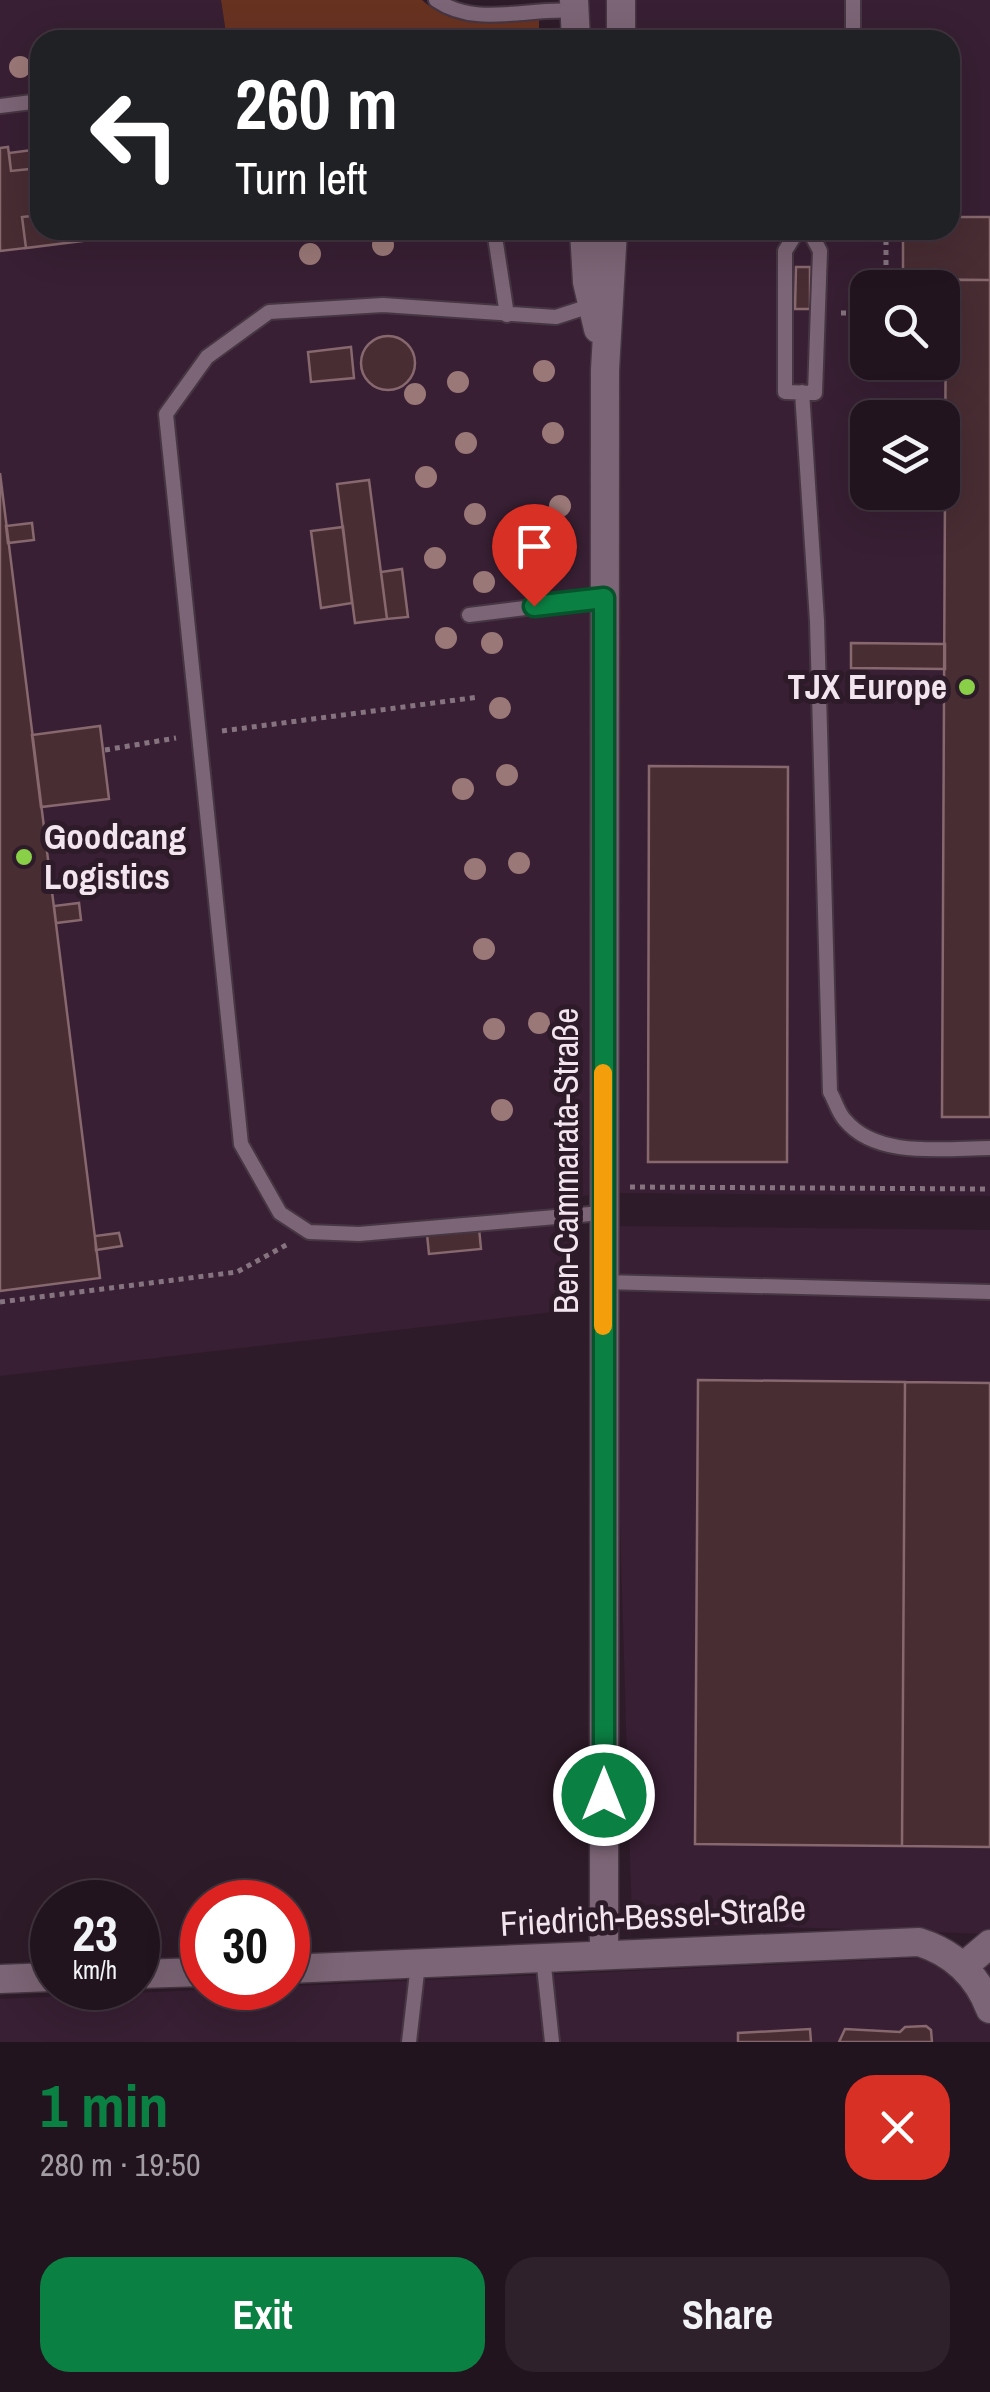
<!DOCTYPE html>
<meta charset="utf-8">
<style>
body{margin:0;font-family:"Archivo Narrow",sans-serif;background:#2e212c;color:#f1f3f6;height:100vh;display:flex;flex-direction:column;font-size:38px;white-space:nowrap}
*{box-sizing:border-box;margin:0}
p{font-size:32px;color:#a29ea4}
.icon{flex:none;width:55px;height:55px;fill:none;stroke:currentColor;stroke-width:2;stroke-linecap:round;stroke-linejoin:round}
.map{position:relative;height:2042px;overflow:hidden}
.details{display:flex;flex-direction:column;background:#22141f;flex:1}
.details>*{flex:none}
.banner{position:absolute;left:30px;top:30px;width:930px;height:210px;border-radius:30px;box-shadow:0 10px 40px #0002,0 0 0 2px #3f333d;background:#202124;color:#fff;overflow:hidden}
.buttons{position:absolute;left:850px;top:270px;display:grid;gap:20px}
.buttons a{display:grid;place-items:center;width:110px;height:110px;border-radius:20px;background:#22141f;box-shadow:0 10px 40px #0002,0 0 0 2px #3f333d;font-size:50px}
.speed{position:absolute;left:30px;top:1880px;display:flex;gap:20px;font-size:50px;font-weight:700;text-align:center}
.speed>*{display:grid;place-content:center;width:130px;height:130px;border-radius:50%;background:#22141f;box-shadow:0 10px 40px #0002,0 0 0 2px #3f333d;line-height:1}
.speed small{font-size:25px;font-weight:400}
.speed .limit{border:15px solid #d22;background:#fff;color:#111}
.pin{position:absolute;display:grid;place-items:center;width:85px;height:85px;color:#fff;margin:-102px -42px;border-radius:50% 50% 50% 0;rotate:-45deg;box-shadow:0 0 10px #0007}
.pin .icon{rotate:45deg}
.me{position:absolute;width:110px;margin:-55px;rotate:0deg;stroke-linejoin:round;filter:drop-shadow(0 0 8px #0008)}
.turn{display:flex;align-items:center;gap:35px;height:210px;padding:0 40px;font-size:45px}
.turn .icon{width:130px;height:130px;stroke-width:2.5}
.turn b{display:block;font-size:70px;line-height:85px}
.round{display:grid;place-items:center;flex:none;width:105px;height:105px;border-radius:30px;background:#2e212c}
.summary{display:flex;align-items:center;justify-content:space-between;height:170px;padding:0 40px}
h1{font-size:60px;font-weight:700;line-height:75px;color:#0b8043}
.action{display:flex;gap:20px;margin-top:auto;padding:20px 40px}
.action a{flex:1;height:115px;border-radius:30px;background:#0b8043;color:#fff;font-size:40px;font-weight:700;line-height:115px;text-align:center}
.action a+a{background:#2e212c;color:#f1f3f6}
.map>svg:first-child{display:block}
.built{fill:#381f33;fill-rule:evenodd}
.green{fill:#683221}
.building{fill:#482d33;stroke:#86686e;stroke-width:2.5}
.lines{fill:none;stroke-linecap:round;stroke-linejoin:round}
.lane-casing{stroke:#463643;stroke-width:18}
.street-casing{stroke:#463643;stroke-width:31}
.path{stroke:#857480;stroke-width:5;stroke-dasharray:5 5;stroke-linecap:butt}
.lane{stroke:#7c6576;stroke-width:14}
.street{stroke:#7c6576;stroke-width:28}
.tree{fill:#9a7877}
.route-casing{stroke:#07532c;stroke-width:25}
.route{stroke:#0b8043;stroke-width:18}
.slow{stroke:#f59e0b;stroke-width:18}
.poi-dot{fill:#89cf48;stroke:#2e1b29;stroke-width:4}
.labels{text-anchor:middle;stroke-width:10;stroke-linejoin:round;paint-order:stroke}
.poi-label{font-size:35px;font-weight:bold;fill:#f3e5ef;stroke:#2e1b29;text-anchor:end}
.street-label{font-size:35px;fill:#f3e5ef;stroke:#2e1b29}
</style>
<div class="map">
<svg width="990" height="2042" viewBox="0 0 990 2042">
<rect width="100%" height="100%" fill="#2e1b29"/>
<path class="built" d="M 0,0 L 221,0 L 227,40 L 40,40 L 40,230 L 950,230 L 950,40 L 415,40 L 563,27 L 562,0 L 990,0 L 990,1196 L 619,1193 L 569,1197 L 570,1310 L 0,1376 ZM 868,288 L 942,288 L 942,362 L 868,362 ZM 868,418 L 942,418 L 942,492 L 868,492 Z
M 611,1226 L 990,1230 L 990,1934 L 632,1922 Z
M 990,1955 L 990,2042 L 0,2042 L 0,1999 Z"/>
<path class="green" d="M 221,0 L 422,0 C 457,31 495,22 539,19 L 539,29 L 415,40 L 227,40 Z"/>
<path class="building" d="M 8,147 L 11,171 L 40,168 L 40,215 L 22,217 L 26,248 L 0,251 L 0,148 Z
M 40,149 L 40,168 L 11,171 L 9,153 Z
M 40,215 L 40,230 L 170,230 L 26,248 L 22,217 Z
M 950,217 L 990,217 L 990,280 L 903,279 L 903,230 L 950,230 Z
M 796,267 L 810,267 L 810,309 L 795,309 Z
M 946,280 L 990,280 L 990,1117 L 942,1117 Z
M361 363a27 27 0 1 1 54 0a27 27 0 1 1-54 0Z
M 351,347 L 354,378 L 311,382 L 308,352 Z
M 0,473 L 100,1278 L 0,1291 Z
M 369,480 L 387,619 L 355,623 L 337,484 Z
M 32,523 L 34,540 L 8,543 L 6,526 Z
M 343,527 L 352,603 L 321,608 L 311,531 Z
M 402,569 L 408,617 L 387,619 L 381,572 Z
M 851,643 L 945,644 L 945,669 L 851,668 Z
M 100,726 L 109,799 L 41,807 L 32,735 Z
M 649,766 L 788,767 L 787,1162 L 648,1162 Z
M 79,903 L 81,920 L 56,923 L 54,906 Z
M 479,1228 L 481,1249 L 429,1254 L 427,1234 Z
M 119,1233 L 122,1246 L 96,1250 L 95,1236 Z
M 698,1380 L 905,1382 L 902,1846 L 695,1844 Z
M 905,1382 L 990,1383 L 990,1847 L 902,1846 Z
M 926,2026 L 931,2030 L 932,2042 L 839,2042 L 845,2029 L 900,2032 L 905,2027 Z
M 810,2029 L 811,2042 L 738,2042 L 738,2033 Z"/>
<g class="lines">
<defs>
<path id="lane" d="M 436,0 C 477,28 527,7 574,11
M 853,40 L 853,0
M 0,106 L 40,101
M 494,230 L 507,315
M 798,230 L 785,251 L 785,392 L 815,393 L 820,251 L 809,230
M 593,305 L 556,317 L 383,305 L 269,312 L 207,357 L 166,414 L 241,1144 L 280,1213 L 309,1232 L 359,1234 L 602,1213
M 802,392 L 817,621 L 830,1092 C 835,1100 838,1113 845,1120 C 877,1159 946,1148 990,1148
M 469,615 L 605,598
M 603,1282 L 990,1292
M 543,1957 L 552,2042
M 409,2042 L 418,1964"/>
<path id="street" d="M 574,0 L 576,40
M 621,40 L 621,0
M 584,230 L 587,282 L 598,329
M 604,1953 L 605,370 L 613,230
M 964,1966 L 990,1944
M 288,1969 L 919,1942 C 954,1953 977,1975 990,2009
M 138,1974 L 202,1972
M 0,1979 L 52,1977"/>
</defs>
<use href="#lane" class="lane-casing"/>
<use href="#street" class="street-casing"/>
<path class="path" d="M 886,230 L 886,288
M 841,313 L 868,313
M 942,314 L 944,314
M 222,731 L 479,697
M 105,750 L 176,738
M 630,1187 L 990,1189
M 0,1302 L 237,1272 L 288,1244"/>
<use href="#lane" class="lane"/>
<use href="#street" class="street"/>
</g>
<g class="tree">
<circle cx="20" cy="67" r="11"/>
<circle cx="383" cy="245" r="11"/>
<circle cx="310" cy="254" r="11"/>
<circle cx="544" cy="371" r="11"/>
<circle cx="458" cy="382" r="11"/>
<circle cx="415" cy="394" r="11"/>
<circle cx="553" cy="433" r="11"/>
<circle cx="466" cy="443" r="11"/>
<circle cx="426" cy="477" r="11"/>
<circle cx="560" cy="506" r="11"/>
<circle cx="475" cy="514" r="11"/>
<circle cx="435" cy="558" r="11"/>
<circle cx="484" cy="582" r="11"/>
<circle cx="446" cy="638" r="11"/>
<circle cx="492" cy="643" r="11"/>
<circle cx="500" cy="708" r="11"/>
<circle cx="507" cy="775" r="11"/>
<circle cx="463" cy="789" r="11"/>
<circle cx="519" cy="863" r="11"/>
<circle cx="475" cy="869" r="11"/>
<circle cx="484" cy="949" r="11"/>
<circle cx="539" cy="1023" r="11"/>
<circle cx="494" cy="1029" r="11"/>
<circle cx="502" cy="1110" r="11"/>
</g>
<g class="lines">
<defs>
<path id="route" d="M 534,606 L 604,598 L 604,1795"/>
</defs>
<use href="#route" class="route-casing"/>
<use href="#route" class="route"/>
<path class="slow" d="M 603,1073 L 603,1326"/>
</g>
<g class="poi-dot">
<circle cx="967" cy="687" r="10"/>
<circle cx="24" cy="857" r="10"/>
</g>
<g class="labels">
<g class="poi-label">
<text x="947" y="699">TJX Europe</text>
<text x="44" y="849" text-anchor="start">Goodcang<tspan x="44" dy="40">Logistics</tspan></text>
</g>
<g class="street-label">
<text transform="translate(566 1161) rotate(-90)" y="12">Ben-Cammarata-Straße</text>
<text transform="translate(653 1916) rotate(-3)" y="12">Friedrich-Bessel-Straße</text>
</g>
</g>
</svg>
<div class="buttons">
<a><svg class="icon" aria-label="search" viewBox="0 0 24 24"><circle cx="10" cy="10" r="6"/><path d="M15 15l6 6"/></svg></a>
<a><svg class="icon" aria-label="layers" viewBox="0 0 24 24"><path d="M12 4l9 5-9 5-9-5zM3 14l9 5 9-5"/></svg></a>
</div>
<div class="speed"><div>23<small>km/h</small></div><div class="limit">30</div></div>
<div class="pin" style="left:534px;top:606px;background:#d93025"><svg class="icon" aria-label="arrive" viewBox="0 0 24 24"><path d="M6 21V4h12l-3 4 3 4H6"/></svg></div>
<svg class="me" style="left:604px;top:1795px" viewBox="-20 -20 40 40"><circle r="17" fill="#0b8043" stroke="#fff" stroke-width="3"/><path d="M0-11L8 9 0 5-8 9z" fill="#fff"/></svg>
<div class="banner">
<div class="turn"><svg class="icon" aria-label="left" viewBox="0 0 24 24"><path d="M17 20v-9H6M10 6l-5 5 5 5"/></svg><div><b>260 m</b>Turn left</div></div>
</div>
</div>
<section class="details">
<div class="summary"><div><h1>1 min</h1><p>280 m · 19:50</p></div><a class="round" style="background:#d93025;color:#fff"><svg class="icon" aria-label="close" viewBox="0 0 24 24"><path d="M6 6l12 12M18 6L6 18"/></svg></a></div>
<div class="action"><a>Exit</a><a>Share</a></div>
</section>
